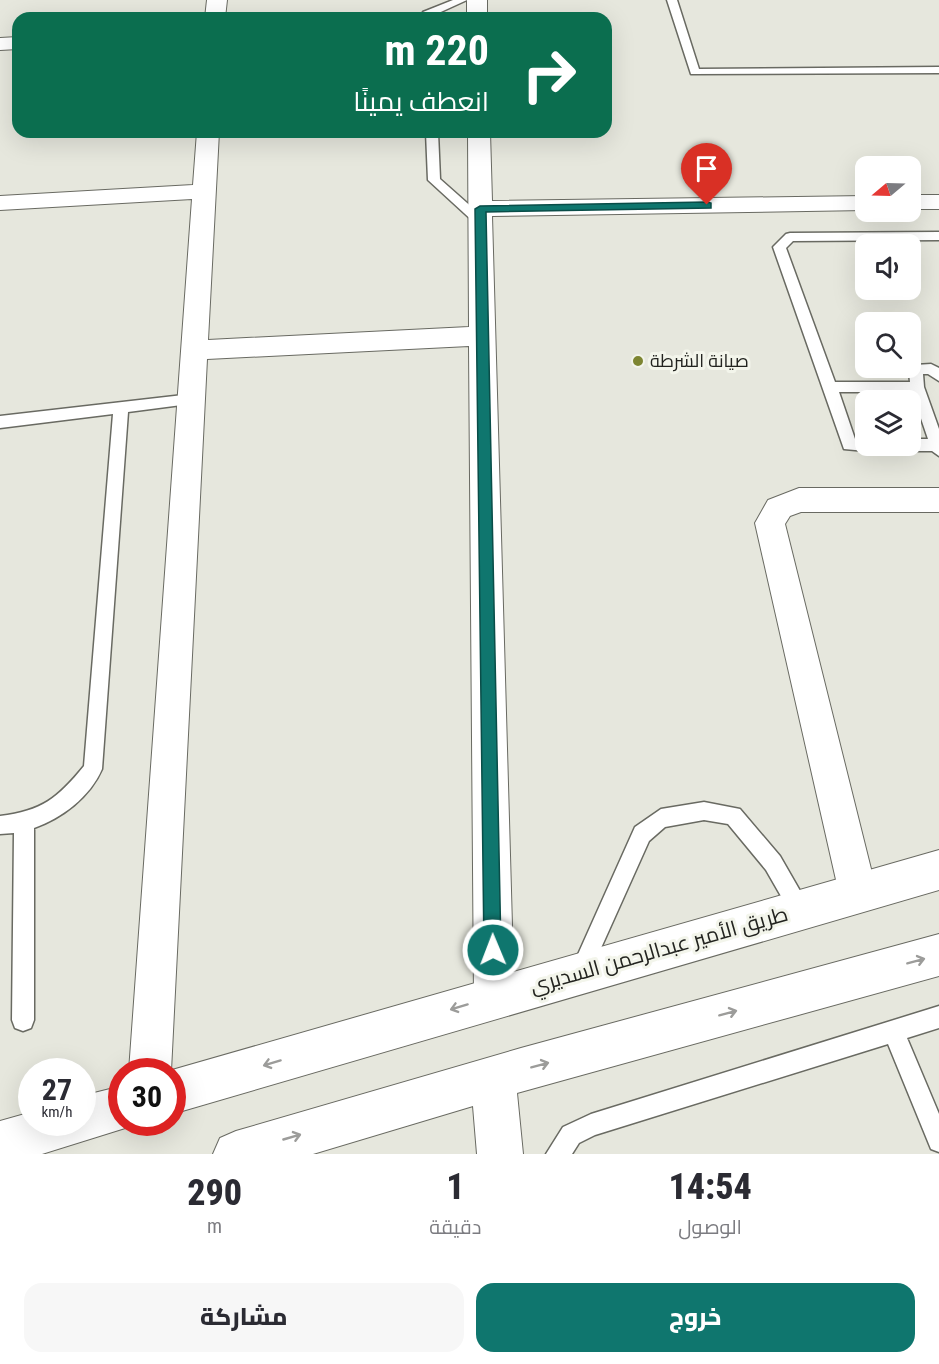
<!DOCTYPE html>
<html lang="ar">
<meta charset="utf-8">
<style>
body{margin:0;font-family:"Roboto Condensed",Cairo,sans-serif;background:#f7f7f7;color:#2b2b33;direction:rtl;height:100vh;display:flex;flex-direction:column;font-size:22px;white-space:nowrap}
*{box-sizing:border-box;margin:0}
p{font-size:20px;color:#7c7c81}
.icon{flex:none;width:33px;height:33px;fill:none;stroke:currentColor;stroke-width:2;stroke-linecap:round;stroke-linejoin:round}
.map{position:relative;height:1154px;overflow:hidden;direction:ltr}
.drawer{display:flex;flex-direction:column;background:#fff;flex:1}
.drawer>*{flex:none}
.banner{position:absolute;left:12px;top:12px;width:600px;height:126px;border-radius:18px;box-shadow:0 6px 24px #0002;direction:rtl;background:#0b6e4f;color:#fff;overflow:hidden}
.needle{width:39px;rotate:251deg}
.tools{position:absolute;left:855px;top:156px;display:grid;gap:12px}
.tools a{display:grid;place-items:center;width:66px;height:66px;border-radius:12px;background:#fff;box-shadow:0 6px 24px #0002;font-size:30px}
.speed{position:absolute;left:18px;top:1058px;display:flex;gap:12px;font-size:30px;font-weight:700;text-align:center}
.speed>*{display:grid;place-content:center;width:78px;height:78px;border-radius:50%;background:#fff;box-shadow:0 6px 24px #0002;line-height:1}
.speed small{font-size:15px;font-weight:400}
.speed .limit{border:9px solid #d22;background:#fff;color:#111}
.pin{position:absolute;display:grid;place-items:center;width:51px;height:51px;color:#fff;margin:-62px -26px;border-radius:50% 50% 50% 0;rotate:-45deg;box-shadow:0 0 6px #0007}
.pin .icon{rotate:45deg}
.me{position:absolute;width:66px;margin:-33px;rotate:359deg;stroke-linejoin:round;filter:drop-shadow(0 0 4px #0008)}
.turn{display:flex;align-items:center;gap:21px;height:126px;padding:0 24px;font-size:27px}
.turn .icon{width:78px;height:78px;stroke-width:2.5}
.turn b{display:block;font-size:42px;line-height:51px}
.eta{display:flex;justify-content:space-evenly;align-items:center;height:102px;text-align:center}
.eta b{font-size:36px;font-weight:800;line-height:42px}
.action{display:flex;gap:12px;margin-top:auto;padding:12px 24px}
.action a{flex:1;height:69px;border-radius:18px;background:#0f766e;color:#fff;font-size:24px;font-weight:800;line-height:69px;text-align:center}
.action a+a{background:#f7f7f7;color:#2b2b33}
.map>svg:first-child{display:block}
.lines{fill:none;stroke-linecap:round;stroke-linejoin:round}
.lane-casing{stroke:#696a62;stroke-width:3}
.street-casing{stroke:#696a62;stroke-width:2}
.secondary-casing{stroke:#696a62;stroke-width:2}
.lane{fill:#fff;fill-rule:evenodd}
.street{fill:#fff;fill-rule:evenodd}
.secondary{fill:#fff;fill-rule:evenodd}
.oneway{stroke:#9c9c9a}
.route{fill:#0f766e;stroke:#0a4d48;stroke-width:1.5}
.poi-dot{fill:#7d8531;stroke:#f3f5eb;stroke-width:2}
.labels{text-anchor:middle;stroke-width:6;stroke-linejoin:round;paint-order:stroke}
.poi-label{font-size:18px;fill:#22231f;stroke:#f3f5eb;text-anchor:start}
.near-street-label{font-size:21px;fill:#22231f;stroke:#f3f5eb}
</style>
<div class="map">
<svg width="939" height="1154" viewBox="0 0 939 1154">
<rect width="100%" height="100%" fill="#e6e7dd"/>
<g class="lines">
<defs>
<path id="lane" d="M 453,0 L 467,0 L 432,16 L 432,18 L 422,18 L 423,12 Z
M 667,0 L 677,0 L 699,69 L 939,67 L 939,73 L 691,74 Z
M 426,132 L 438,132 L 440,179 L 484,218 L 486,221 L 484,224 L 476,224 L 428,180 Z
M 939,232 L 939,240 L 793,241 L 786,248 L 835,382 L 910,382 L 909,372 L 915,365 L 931,364 L 939,368 L 939,381 L 928,374 L 923,374 L 924,387 L 939,429 L 939,456 L 932,451 L 910,451 L 903,446 L 910,446 L 910,439 L 928,439 L 912,392 L 839,392 L 855,439 L 866,439 L 866,446 L 873,446 L 866,451 L 844,449 L 773,247 L 786,234 L 790,233 Z
M 192,394 L 197,395 L 199,399 L 197,403 L 128,412 L 102,769 C 90,797 62,818 34,828 L 34,1020 L 31,1028 L 23,1031 L 15,1028 L 12,1020 L 14,833 L 0,834 L 0,816 C 42,811 58,798 84,766 L 113,414 L 0,428 L 0,416 Z
M 704,802 L 740,809 L 780,856 L 807,903 L 810,910 L 807,917 L 800,920 L 793,917 L 766,870 L 728,824 L 704,820 L 665,827 L 649,841 L 588,977 L 581,980 L 574,977 L 571,970 L 635,827 L 661,809 Z
M 939,1006 L 939,1028 L 907,1038 L 939,1114 L 939,1152 L 931,1149 L 888,1044 L 595,1135 L 579,1143 L 572,1154 L 546,1154 L 563,1127 L 591,1114 Z"/>
<path id="street" d="M 207,0 L 227,0 L 225,18 L 205,18 Z
M 467,0 L 487,0 L 487,18 L 467,18 Z
M 18,37 L 18,49 L 0,50 L 0,38 Z
M 197,132 L 219,132 L 208,340 L 469,327 L 468,132 L 490,132 L 492,201 L 866,196 L 866,210 L 492,216 L 514,997 L 508,1011 L 494,1017 L 480,1011 L 474,997 L 469,346 L 207,359 L 171,1071 L 129,1071 L 192,199 L 0,210 L 0,196 L 193,185 Z
M 910,195 L 939,195 L 939,209 L 910,209 Z
M 799,488 L 939,488 L 939,512 L 801,512 L 790,516 L 785,524 L 877,893 L 872,907 L 858,912 L 844,907 L 839,893 L 755,523 L 768,500 Z"/>
<path id="secondary" d="M 939,850 L 939,890 L 172,1114 L 172,1071 L 169,1071 L 172,1070 Z
M 939,934 L 939,976 L 517,1093 L 523,1154 L 477,1154 L 473,1106 L 313,1154 L 213,1154 L 220,1138 L 236,1131 L 521,1048 Z
M 122,1086 L 122,1122 L 139,1122 L 138,1124 L 42,1154 L 0,1154 L 0,1121 L 32,1112 L 32,1122 L 82,1122 L 82,1096 Z"/>
</defs>
<use href="#lane" class="lane-casing"/>
<use href="#street" class="street-casing"/>
<use href="#secondary" class="secondary-casing"/>
<use href="#lane" class="lane"/>
<use href="#street" class="street"/>
<use href="#secondary" class="secondary"/>
</g>
<defs><path id="oneway-shaft" d="M-6 0H5M1.5-3L5.5 0L1.5 3" fill="none" stroke-width="1.6" stroke-linecap="round" stroke-linejoin="round" transform="scale(1.5)"/></defs>
<g class="oneway">
<use href="#oneway-shaft" transform="translate(916 961) rotate(-15)"/>
<use href="#oneway-shaft" transform="translate(459 1007) rotate(163)"/>
<use href="#oneway-shaft" transform="translate(728 1013) rotate(-15)"/>
<use href="#oneway-shaft" transform="translate(272 1063) rotate(163)"/>
<use href="#oneway-shaft" transform="translate(540 1065) rotate(-15)"/>
<use href="#oneway-shaft" transform="translate(292 1137) rotate(-16)"/>
</g>
<path class="route" d="M 707,202 L 711,203 L 711,208 L 486,212 L 501,950 L 499,956 L 493,958 L 487,956 L 484,950 L 475,209 L 480,206 Z"/>
<circle class="poi-dot" cx="638" cy="361" r="6"/>
<g class="labels">
<g class="poi-label">
<text x="650" y="367">صيانة الشرطة</text>
</g>
<g class="near-street-label">
<text transform="translate(659 950) rotate(-16)" y="7">طريق الأمير عبدالرحمن السديري</text>
</g>
</g>
</svg>
<div class="tools">
<a><svg class="needle" viewBox="-14 -14 28 28"><path d="M0-13l5 13h-10z" fill="#e53935"/><path d="M0 13l5-13h-10z" fill="#7c7c81"/></svg></a>
<a><svg class="icon" aria-label="sound" viewBox="0 0 24 24"><path d="M4 9h4l5-4v14l-5-4H4zM17 9q2 3 0 6"/></svg></a>
<a><svg class="icon" aria-label="search" viewBox="0 0 24 24"><circle cx="10" cy="10" r="6"/><path d="M15 15l6 6"/></svg></a>
<a><svg class="icon" aria-label="layers" viewBox="0 0 24 24"><path d="M12 4l9 5-9 5-9-5zM3 14l9 5 9-5"/></svg></a>
</div>
<div class="speed"><div>27<small>km/h</small></div><div class="limit">30</div></div>
<div class="pin" style="left:707px;top:205px;background:#d93025"><svg class="icon" aria-label="arrive" viewBox="0 0 24 24"><path d="M6 21V4h12l-3 4 3 4H6"/></svg></div>
<svg class="me" style="left:493px;top:950px" viewBox="-20 -20 40 40"><circle r="17" fill="#0f766e" stroke="#fff" stroke-width="3"/><path d="M0-11L8 9 0 5-8 9z" fill="#fff"/></svg>
<div class="banner">
<div class="turn"><svg class="icon" aria-label="right" viewBox="0 0 24 24"><path d="M7 20v-9h11M14 6l5 5-5 5"/></svg><div><b>220 m</b>انعطف يمينًا</div></div>
</div>
</div>
<section class="drawer">
<div class="eta">
<div><b>14:54</b><p>الوصول</p></div>
<div><b>1</b><p>دقيقة</p></div>
<div><b>290</b><p>m</p></div>
</div>
<div class="action"><a>خروج</a><a>مشاركة</a></div>
</section>
